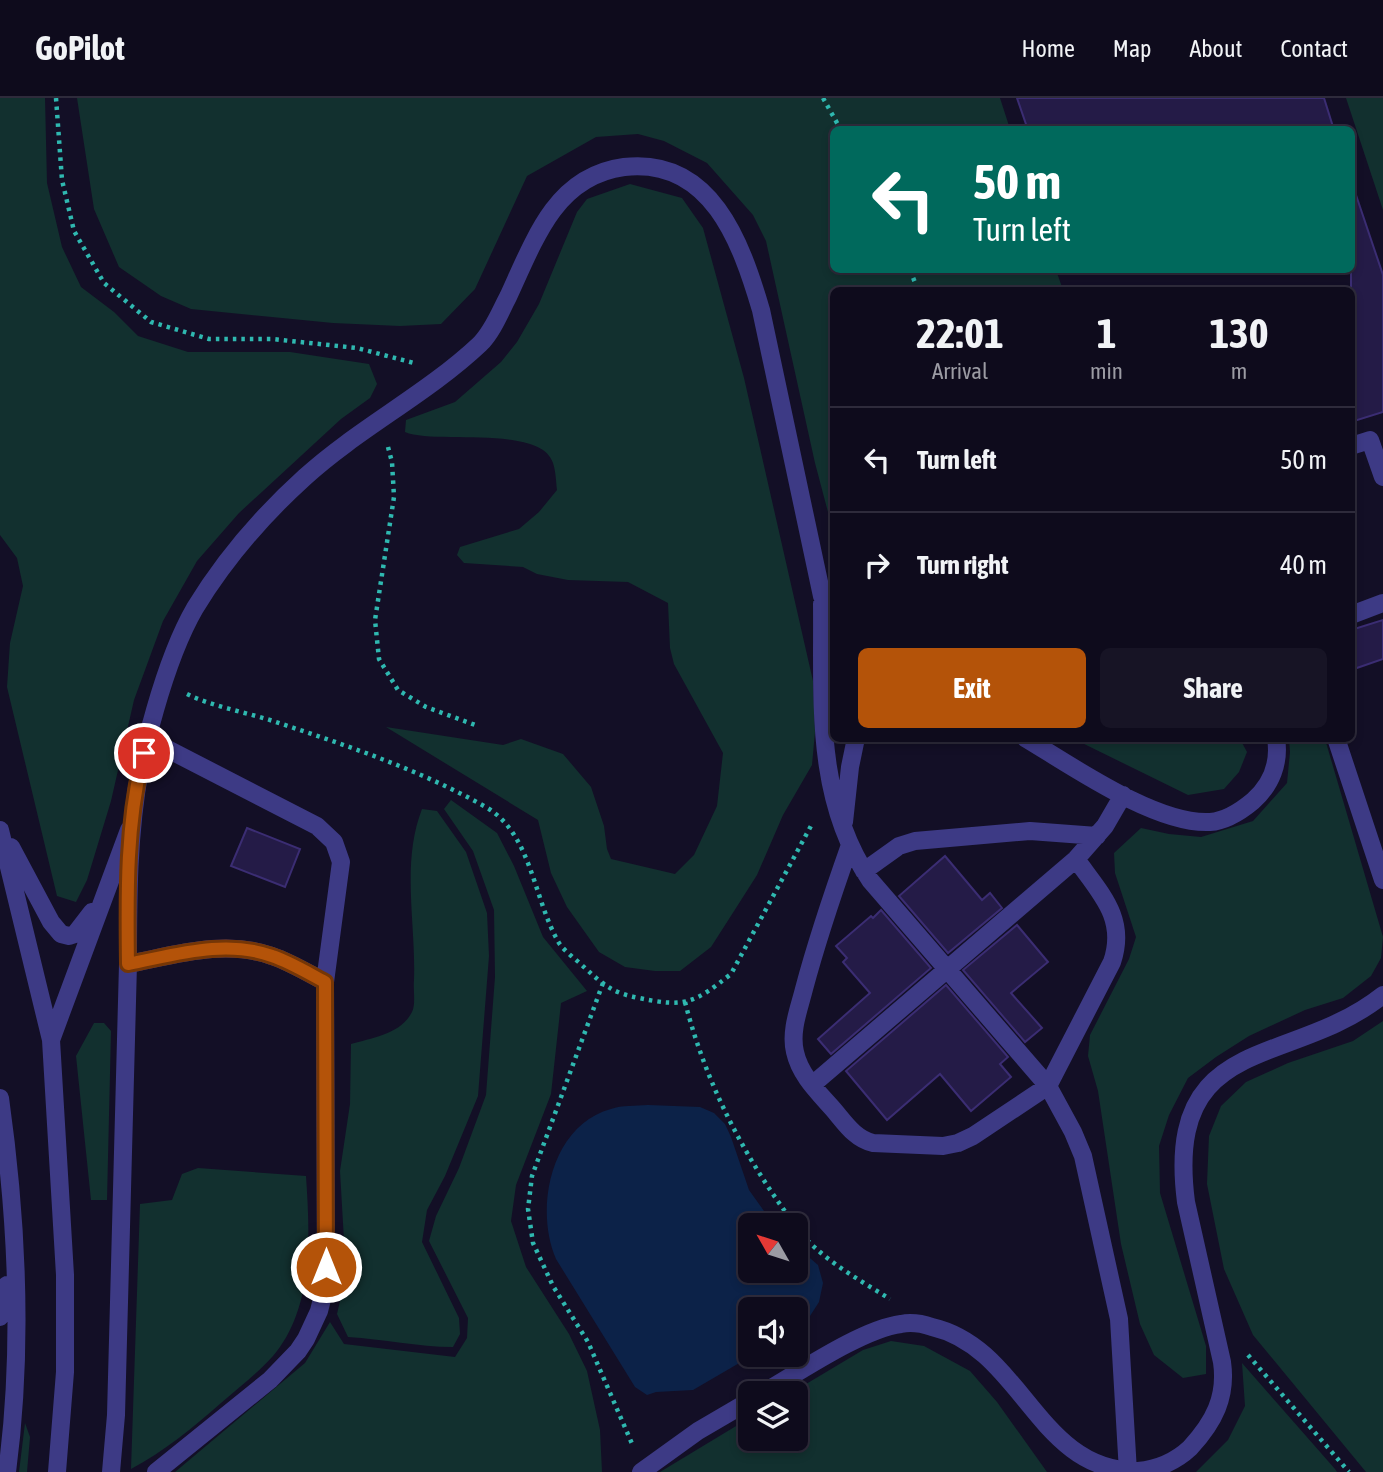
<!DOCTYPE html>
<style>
body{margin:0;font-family:"Asap Condensed",sans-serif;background:#171425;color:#f1f3f6;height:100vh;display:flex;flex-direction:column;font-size:26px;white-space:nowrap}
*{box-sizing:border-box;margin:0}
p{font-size:23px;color:#9b9ba3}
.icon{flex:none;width:38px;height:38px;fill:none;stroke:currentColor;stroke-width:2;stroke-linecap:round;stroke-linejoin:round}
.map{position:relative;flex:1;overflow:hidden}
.drawer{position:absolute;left:830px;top:189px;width:525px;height:455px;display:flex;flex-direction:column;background:#0e0b1c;border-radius:10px;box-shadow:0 4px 10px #0003,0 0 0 2px #2e2b3b}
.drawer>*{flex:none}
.top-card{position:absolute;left:830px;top:28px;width:525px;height:147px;border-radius:10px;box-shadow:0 4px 10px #0003,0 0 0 2px #2e2b3b;background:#00695c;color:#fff;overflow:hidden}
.needle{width:46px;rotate:309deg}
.controls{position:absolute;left:738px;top:1115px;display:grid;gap:14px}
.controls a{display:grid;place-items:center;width:70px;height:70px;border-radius:10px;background:#0e0b1c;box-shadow:0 4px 10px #0003,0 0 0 2px #2e2b3b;font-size:35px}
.pin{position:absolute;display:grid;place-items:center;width:60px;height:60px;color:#fff;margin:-30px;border:4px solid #fff;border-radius:50%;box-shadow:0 2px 7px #0007}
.me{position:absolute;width:77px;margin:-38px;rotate:0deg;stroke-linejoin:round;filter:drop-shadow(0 0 5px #0008)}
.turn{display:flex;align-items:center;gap:24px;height:147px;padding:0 28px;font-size:32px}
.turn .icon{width:91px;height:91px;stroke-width:2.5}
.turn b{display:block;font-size:49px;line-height:60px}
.eta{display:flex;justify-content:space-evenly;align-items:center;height:119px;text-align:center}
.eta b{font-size:42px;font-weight:700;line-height:49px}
.action{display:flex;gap:14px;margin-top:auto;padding:14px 28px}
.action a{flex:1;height:80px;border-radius:10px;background:#b45309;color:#fff;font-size:28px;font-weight:700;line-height:80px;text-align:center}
.action a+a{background:#171425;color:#f1f3f6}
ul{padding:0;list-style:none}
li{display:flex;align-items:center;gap:21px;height:105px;padding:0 28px;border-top:2px solid #2e2b3b}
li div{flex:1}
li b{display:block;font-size:26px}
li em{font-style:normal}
header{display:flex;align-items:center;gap:42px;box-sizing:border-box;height:98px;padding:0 35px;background:#0e0b1c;border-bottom:2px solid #2e2b3b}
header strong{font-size:33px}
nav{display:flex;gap:38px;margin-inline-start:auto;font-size:24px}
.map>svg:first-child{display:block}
.green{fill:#12302f}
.water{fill:#0c2248}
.building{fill:#241b47;stroke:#3b2d73;stroke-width:2}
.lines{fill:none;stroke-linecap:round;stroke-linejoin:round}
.path{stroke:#2fb8b0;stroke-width:4.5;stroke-dasharray:3.5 5;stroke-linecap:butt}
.service{stroke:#3d3a85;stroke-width:18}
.minor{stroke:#3d3a85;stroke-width:18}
.route-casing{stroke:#753606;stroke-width:18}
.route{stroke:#b45309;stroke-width:12}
</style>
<header>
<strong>GoPilot</strong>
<nav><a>Home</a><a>Map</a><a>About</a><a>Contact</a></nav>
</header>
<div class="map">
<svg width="1383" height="1374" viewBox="0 0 1383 1374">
<rect width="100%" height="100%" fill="#130f26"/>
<path class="green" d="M 0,0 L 45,0 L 47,85 L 62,149 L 81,189 L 114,214 L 138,238 L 188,254 L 290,254 L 369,266 L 377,286 L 370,300 L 341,321 L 239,415 L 197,463 L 163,523 L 134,602 L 111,703 L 87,782 L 76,804 L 57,798 L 7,589 L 10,545 L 23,488 L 17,460 L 0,437 Z
M 77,0 L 1000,0 L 1010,31 L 833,32 L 833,172 L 1056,172 L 1063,192 L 833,192 L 833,433 L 815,365 L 766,143 L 753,117 L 707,65 L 664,43 L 638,36 L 596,39 L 527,78 L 475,191 L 441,226 L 400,228 L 333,225 L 191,211 L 161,198 L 119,169 L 94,111 Z
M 1346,0 L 1383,0 L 1383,112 Z
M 630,86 L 682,100 L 703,130 L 744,280 L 813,583 L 815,634 L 812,667 L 783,717 L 757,777 L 736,810 L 711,849 L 680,873 L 655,873 L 625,869 L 599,854 L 567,809 L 551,775 L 538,722 L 386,629 L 503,647 L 521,641 L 563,656 L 591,689 L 604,728 L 607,751 L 611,761 L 675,776 L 694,757 L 717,708 L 723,655 L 674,566 L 670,550 L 668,505 L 628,484 L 568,482 L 537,476 L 523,469 L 464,465 L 457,457 L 460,449 L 519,431 L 539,414 L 557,392 C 556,384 556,374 553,365 C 541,326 435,347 405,334 L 406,322 L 455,304 L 501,264 L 517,244 L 539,206 L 577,114 L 587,101 Z
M 1074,641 L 1240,641 L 1247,654 L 1239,674 L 1224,691 L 1188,697 Z
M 1289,641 L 1325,641 L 1383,839 L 1381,860 L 1371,878 L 1343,900 L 1305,912 L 1249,938 L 1216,959 L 1188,980 L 1169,1017 L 1159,1048 L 1160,1095 L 1206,1248 L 1206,1276 L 1183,1280 L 1154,1257 L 1140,1226 L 1121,1146 L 1098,993 L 1088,958 L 1090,937 L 1129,861 L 1136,839 L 1115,775 L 1114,755 L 1141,730 L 1169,736 L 1201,739 L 1253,723 L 1287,685 L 1290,654 Z
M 451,702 L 497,735 L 514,768 L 543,839 L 587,893 L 561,905 L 551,996 L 516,1087 L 511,1123 L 526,1169 L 569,1236 L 587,1273 L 600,1332 L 602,1374 L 175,1374 L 305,1265 L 330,1224 L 344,1246 L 455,1259 L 467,1240 L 468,1220 L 429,1143 L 436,1118 L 459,1070 L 486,997 L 495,879 L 494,812 L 473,753 L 444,711 Z
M 422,711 L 437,713 L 466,754 L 487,815 L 489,858 L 478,998 L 445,1078 L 427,1112 L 422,1144 L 459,1220 L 460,1236 L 453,1249 C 418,1249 383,1241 348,1239 L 337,1216 L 346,1177 L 340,1073 L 350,1006 L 351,946 C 372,940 401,936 412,914 C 416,906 413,891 414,882 C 416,825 401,765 422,711 Z
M 1383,923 L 1383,1374 L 1366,1374 L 1253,1237 L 1224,1171 L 1207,1086 L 1209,1038 L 1221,1008 L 1246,984 L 1288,965 L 1353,943 Z
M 94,925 L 104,925 L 111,933 L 107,1102 L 91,1102 L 76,958 Z
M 198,1070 L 306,1078 C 310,1137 314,1210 273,1258 C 258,1275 238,1290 221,1305 C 194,1329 163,1354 131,1371 L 140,1106 L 172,1102 L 182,1076 Z
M 891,1243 L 924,1248 L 970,1273 L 997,1304 L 1047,1374 L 660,1374 L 751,1319 L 751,1340 L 796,1340 L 796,1295 L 791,1295 L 863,1252 Z
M 1242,1265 L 1335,1371 L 1337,1374 L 1196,1374 L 1228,1342 L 1245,1308 Z
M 25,1325 L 30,1339 L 27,1374 L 19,1374 Z"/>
<path class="water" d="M 648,1007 L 700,1009 L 714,1015 L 725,1026 L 731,1039 L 749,1092 L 774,1127 L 751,1127 L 751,1172 L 796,1172 L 796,1148 L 818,1167 L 823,1185 L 819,1204 L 810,1218 L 796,1228 L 796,1211 L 751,1211 L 751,1256 L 753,1257 L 693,1292 L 656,1294 L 647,1297 L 635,1289 L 556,1161 C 534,1111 551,1027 611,1011 C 622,1007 636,1008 648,1007 Z"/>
<path class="building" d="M 1017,0 L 1324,0 L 1334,32 L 1028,32 Z
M 1356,97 L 1383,177 L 1383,314 L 1351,324 L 1351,98 Z
M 1383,522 L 1383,561 L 1351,572 L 1351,532 Z
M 247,730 L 300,751 L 285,789 L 231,768 Z
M 945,758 L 982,802 L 990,795 L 1002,810 L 948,855 L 899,798 Z
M 881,812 L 931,870 L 831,956 L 818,941 L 870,895 L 843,864 L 847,860 L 836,848 L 871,818 L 873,820 Z
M 1017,827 L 1048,864 L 1011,895 L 1042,930 L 1025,944 L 963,872 Z
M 946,887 L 1008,959 L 1000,966 L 1011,979 L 971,1013 L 940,976 L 887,1022 L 846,973 Z"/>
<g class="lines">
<path class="path" d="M 56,0 L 62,82 L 74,133 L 104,185 L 151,224 L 209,241 L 272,241 L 357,250 L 414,265
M 823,0 L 841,32
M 910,172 L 918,192
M 388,349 L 392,364 L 394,399 L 375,522 L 379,561 L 398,592 L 426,609 L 478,628
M 187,596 C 214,609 245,614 273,623 C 345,647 418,671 484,708 C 532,734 533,801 559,845 C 565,854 577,862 585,870 C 605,888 613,895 639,900 C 686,910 694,905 731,876 L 812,726
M 603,885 L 532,1078 L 528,1111 L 533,1145 L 553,1188 L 588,1244 L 633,1348
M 685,904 C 706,986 744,1059 795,1127
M 796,1129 C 819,1160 858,1181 890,1201
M 1248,1257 L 1349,1374"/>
<path class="service" d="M 1351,348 L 1370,342 L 1383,379
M 1351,517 L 1383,505
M 0,732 L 51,942 L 65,1177 L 65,1274 L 57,1374
M 11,749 L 51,824 L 61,836 L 69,838 L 75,836 L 92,814
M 51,942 L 129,732
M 0,1000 C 17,1121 23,1253 7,1374
M 0,1219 L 7,1187"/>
<path class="minor" d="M 822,506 C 823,600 814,700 870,782 L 1048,988 L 1073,1034 L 1083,1058 L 1119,1221 L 1128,1374
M 1025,640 C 1072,668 1156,727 1210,724 C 1225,723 1241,713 1253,703 C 1271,687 1280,665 1276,640
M 1336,640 L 1383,782
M 148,641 L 317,728 L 334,744 L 341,764 L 325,884 L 326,1169 L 323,1197 L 319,1213 L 306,1241 L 298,1253 L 270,1282 L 156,1374
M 844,724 L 850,669 L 856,640
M 850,747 C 833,795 817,842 804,891 C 799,911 790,933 795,954 C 800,977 818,994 833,1011 C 845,1025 855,1041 873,1045 L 943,1048 L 958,1045 L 973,1038 L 1048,988 L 1112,864 C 1127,820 1100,795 1076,761
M 864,773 L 899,748 L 915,743 L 1030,733 L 1097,738
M 128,866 C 175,857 225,841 272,858 C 290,864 308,875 325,884
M 812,987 L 1076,761 L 1105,728 L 1123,697
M 763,1295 C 798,1275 862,1231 901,1226 C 911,1224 923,1226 932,1229 C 1023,1250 1037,1374 1138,1373 C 1158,1371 1175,1364 1190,1350 C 1214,1324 1227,1299 1222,1264 L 1186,1104 C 1164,933 1290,971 1383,897
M 111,1374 L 116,1317 L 128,866 C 128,801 128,735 140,671 C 143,651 150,631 155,612 C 165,577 177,541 195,510 C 225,461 263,417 305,379 C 359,330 427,296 480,246 C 493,233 500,214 508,199 C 521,171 535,136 553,112 C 571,88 594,73 624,69 C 711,59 741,144 761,212 L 822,498 L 833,522
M 641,1374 L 698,1333 L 751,1302"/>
</g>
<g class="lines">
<defs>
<path id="route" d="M 144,655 C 126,723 127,796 128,866 C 175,857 225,841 272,858 C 290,864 308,875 325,884 L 326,1169"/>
</defs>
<use href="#route" class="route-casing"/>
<use href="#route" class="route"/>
</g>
</svg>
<div class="controls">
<a><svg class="needle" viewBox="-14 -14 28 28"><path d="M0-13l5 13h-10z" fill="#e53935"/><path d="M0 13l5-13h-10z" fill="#9b9ba3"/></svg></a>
<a><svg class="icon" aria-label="sound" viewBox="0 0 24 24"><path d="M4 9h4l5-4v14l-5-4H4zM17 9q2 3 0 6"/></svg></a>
<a><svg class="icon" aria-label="layers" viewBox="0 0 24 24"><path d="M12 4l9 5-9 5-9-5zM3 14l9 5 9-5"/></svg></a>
</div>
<div class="pin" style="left:144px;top:655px;background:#d93025"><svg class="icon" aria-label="arrive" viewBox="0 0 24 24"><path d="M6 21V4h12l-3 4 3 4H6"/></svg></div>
<svg class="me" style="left:326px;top:1169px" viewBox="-20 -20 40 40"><circle r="17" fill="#b45309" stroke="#fff" stroke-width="3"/><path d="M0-11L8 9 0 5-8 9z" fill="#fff"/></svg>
<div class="top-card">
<div class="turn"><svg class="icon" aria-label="left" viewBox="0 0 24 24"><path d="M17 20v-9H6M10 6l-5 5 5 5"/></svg><div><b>50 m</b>Turn left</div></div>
</div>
<section class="drawer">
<div class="eta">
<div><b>22:01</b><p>Arrival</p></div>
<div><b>1</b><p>min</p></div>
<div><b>130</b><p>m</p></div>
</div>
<ul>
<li><svg class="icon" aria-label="left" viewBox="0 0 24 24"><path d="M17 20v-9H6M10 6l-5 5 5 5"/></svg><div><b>Turn left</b></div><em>50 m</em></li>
<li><svg class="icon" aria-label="right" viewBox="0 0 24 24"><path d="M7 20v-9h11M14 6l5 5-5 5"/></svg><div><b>Turn right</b></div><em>40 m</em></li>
</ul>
<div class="action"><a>Exit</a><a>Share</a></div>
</section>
</div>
